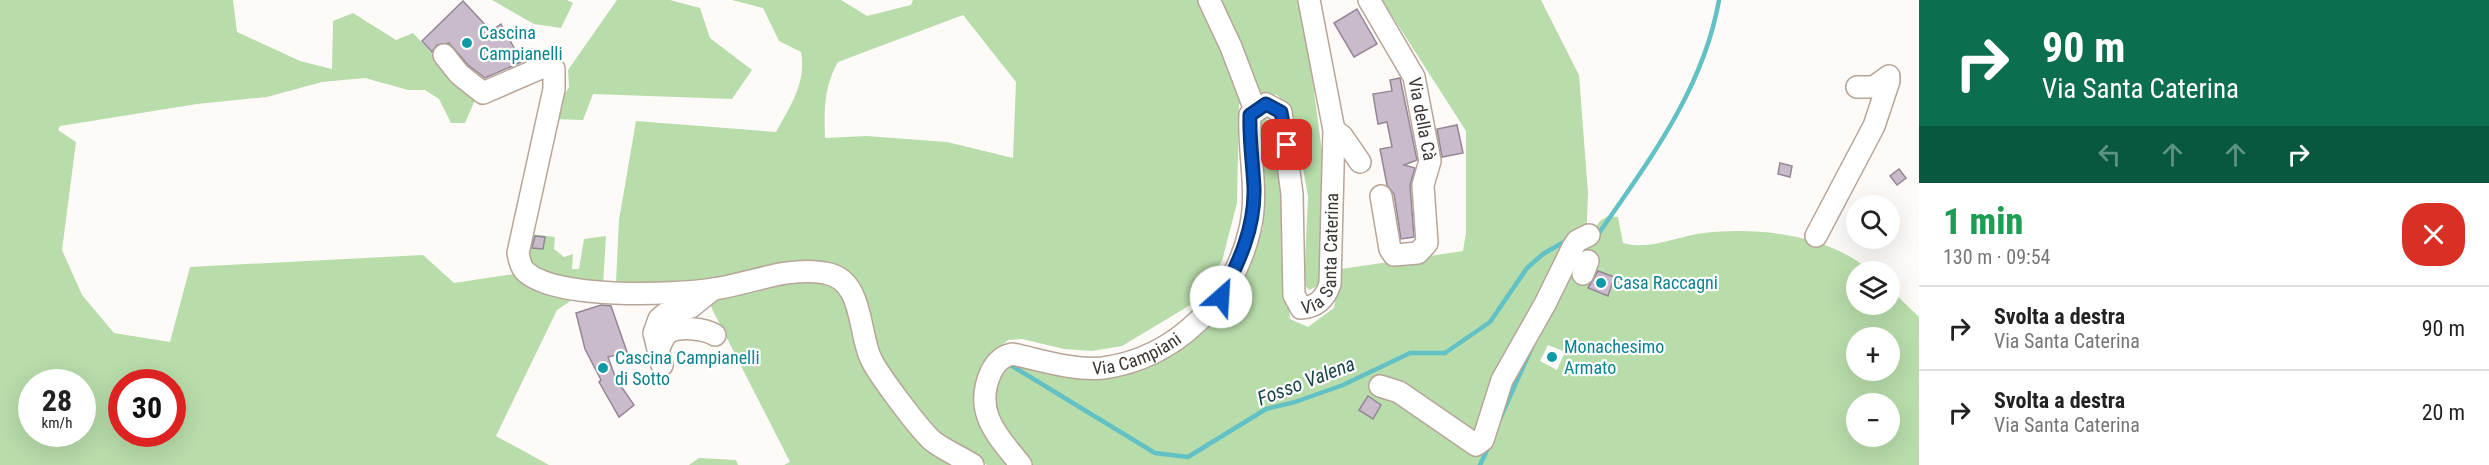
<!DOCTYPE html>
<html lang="it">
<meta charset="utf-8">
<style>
body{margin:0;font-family:"Roboto Condensed",sans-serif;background:#f2f2f2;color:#222;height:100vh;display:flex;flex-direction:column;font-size:22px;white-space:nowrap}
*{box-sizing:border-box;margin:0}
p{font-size:20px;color:#767676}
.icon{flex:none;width:33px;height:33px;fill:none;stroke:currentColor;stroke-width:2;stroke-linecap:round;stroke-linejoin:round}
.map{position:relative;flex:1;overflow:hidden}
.drawer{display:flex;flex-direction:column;background:#fff;width:570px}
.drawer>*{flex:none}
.top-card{background:#0b6e4f;color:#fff;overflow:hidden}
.controls{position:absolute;left:1846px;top:195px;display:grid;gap:12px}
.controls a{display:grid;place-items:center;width:54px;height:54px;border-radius:50%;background:#fff;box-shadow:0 6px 24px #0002;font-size:30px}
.speed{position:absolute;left:18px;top:369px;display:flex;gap:12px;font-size:30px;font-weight:700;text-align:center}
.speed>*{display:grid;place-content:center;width:78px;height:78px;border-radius:50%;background:#fff;box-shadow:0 6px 24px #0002;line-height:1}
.speed small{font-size:15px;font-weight:400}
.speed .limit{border:9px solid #d22;background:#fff;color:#111}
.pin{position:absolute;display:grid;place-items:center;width:51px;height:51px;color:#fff;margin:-26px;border-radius:12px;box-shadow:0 3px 9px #0006}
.me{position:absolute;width:66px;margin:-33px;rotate:26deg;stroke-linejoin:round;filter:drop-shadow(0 0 4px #0008)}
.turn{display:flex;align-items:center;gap:21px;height:126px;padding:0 24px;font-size:27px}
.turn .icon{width:78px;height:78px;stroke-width:2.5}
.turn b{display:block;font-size:42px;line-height:51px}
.lanes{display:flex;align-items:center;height:57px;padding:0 24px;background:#0003;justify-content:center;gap:30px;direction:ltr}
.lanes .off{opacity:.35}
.round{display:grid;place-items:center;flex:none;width:63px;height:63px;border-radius:24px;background:#f2f2f2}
.headline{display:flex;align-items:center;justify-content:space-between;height:102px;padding:0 24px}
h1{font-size:36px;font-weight:800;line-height:45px;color:#1e9e55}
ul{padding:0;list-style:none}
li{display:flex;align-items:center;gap:18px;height:84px;padding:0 24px;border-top:2px solid #e0e0e0}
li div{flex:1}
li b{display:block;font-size:22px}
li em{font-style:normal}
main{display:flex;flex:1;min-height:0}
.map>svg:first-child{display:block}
.green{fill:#b8dcaa;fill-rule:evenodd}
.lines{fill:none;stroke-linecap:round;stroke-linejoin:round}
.stream{stroke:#62c1c5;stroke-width:4.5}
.building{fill:#cabbcc;stroke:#938695;stroke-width:1.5}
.minor-casing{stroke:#b7a598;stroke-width:24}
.minor{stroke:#fff;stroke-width:21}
.route-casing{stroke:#06397d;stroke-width:15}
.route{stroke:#0a57c1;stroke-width:10}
.culture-dot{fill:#0f9aa8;stroke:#fff;stroke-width:2}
.labels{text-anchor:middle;stroke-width:4.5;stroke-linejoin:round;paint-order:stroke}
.culture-label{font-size:18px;fill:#0d838f;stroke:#fff;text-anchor:start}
.street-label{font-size:18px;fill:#3d3530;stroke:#fff}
.water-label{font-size:20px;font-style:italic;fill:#1b4749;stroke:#fff}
</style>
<main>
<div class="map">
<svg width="1919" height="465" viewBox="0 0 1919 465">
<rect width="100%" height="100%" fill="#fefaf8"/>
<path class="green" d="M 0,0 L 233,0 L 237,32 L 300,61 L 332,69 L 333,21 L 353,13 L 396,40 L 413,33 L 475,100 L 465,123 L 451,123 L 439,99 L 425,90 L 408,90 L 365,78 L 322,82 L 267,97 L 197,104 L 60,126 L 58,130 L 76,142 L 62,250 L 82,295 L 114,333 L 170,342 L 190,267 L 423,255 L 454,283 L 514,274 L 572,295 L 572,300 L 557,310 L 496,436 L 549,465 L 0,465 ZM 32,382 L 82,382 L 82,434 L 32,434 ZM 122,382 L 172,382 L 172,434 L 122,434 Z
M 492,0 L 567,0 L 573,3 L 561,28 L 534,24 Z
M 617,0 L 670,0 L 700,8 L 710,38 L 752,70 L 732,99 L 593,94 L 583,120 L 552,119 L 530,234 L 555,237 L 554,249 L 564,257 L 573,254 L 572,269 L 579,269 L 584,239 L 606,236 L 603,285 C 576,286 552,282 528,270 L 522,252 L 554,112 L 569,87 L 568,70 Z
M 732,0 L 841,0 L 867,16 L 911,5 L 913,0 L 1302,0 L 1324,167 L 1321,284 L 1309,290 L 1304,284 L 1308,196 L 1292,109 L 1277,95 L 1249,91 L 1239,105 L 1237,203 L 1222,261 L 1192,304 L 1122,346 L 1092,351 L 1064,349 L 1022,339 L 1008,340 L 982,363 L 976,390 L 977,420 L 1012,465 L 987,465 L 934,431 L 885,369 L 840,269 L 648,286 L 616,283 L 619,220 L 636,121 L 776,132 C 790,107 807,81 801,52 L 779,41 L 763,8 ZM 963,15 L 1016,82 L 1013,158 L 947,142 L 866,136 L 825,138 C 824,110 824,86 838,62 Z
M 1382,0 L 1541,0 L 1579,75 L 1588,193 L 1586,241 L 1600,221 L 1608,216 L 1618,217 L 1623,243 C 1649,251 1677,236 1704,233 C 1758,227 1828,234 1870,271 L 1857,272 L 1857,304 L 1890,304 L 1890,289 L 1919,317 L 1919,465 L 1031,465 L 999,428 L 990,401 L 997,372 L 1018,363 L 1079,375 L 1195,336 L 1231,305 L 1263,228 L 1260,116 L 1276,124 C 1285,189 1284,254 1290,319 L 1308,327 L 1334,308 L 1341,269 L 1463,251 L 1466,233 L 1466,131 ZM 1857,338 L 1890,338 L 1890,370 L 1857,370 ZM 1548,345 L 1565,352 L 1557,370 L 1540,361 ZM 1857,404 L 1890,404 L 1890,436 L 1857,436 Z
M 810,276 L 832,280 L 847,306 L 852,328 L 963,465 L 784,465 L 790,462 L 712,309 L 708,296 Z
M 699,458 L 736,460 L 738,465 L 689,465 Z"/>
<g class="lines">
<path class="stream" d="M 1597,236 C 1647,163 1703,91 1719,0
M 1007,363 L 1155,453 L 1188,457 L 1266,409 L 1295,402 L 1343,385 L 1410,353 L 1445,353 L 1490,322 L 1527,268 L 1543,254 L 1569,239
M 1499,421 L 1532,347
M 1480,465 L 1489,446"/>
</g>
<path class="building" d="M 463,1 L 491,31 L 501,24 L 518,55 L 532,49 L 535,56 L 485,78 L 468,65 L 449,43 L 437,45 L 432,52 L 422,41 Z
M 1357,9 L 1377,44 L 1354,57 L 1334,23 Z
M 1400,78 L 1417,160 L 1404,165 L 1415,168 L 1410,185 L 1414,237 L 1401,239 L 1394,194 L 1387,185 L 1380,149 L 1392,147 L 1387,122 L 1378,124 L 1373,94 L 1392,91 L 1390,80 Z
M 1457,125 L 1463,153 L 1442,157 L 1437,129 Z
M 1780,163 L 1792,166 L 1790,177 L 1778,174 Z
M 1899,169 L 1906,178 L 1897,185 L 1890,176 Z
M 535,236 L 545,237 L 543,249 L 532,248 Z
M 1598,271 L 1614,277 L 1608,296 L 1588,288 Z
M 601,305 L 611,306 L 627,352 L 608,357 L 616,379 L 634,405 L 619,417 L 599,382 L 601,380 L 585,349 L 576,313 Z
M 1368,396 L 1381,405 L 1373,419 L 1359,410 Z"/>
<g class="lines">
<defs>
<g id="minor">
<path d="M 1209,0 L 1231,47 L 1255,110"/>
<path id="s1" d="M 1369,0 L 1414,77 L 1430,161 L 1423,185 L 1427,243 L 1418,253 L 1394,255 L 1390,249 L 1381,196"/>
<path d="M 444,55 L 459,74 L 483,93 L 543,67 L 550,66 L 554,69 L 554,89 L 518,253 C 519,258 520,265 524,270 C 551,300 674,295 714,289 C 749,284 788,266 825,273 C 864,279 858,332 871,359 C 878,374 921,432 934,442 C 946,451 961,457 973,465"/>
<path d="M 1857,87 L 1874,87 L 1889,76"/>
<path d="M 1334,130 L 1342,136 L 1360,162"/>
<path d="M 1816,236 L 1874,126 L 1889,81"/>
<path d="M 1583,274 L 1588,261"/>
<path d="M 658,350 C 661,344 663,337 668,333 C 677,325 706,329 715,335"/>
<path d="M 662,365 L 654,333 L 659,319 L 665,314 L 691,307 L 713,289"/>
<path d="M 1380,386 L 1399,392 L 1476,445 L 1483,440 L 1502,380 L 1545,304 L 1573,247 L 1577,241 L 1589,235"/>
<path id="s2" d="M 1021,465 C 997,435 973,412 991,372 C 996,362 1002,356 1012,354 C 1041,360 1074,371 1103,368 C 1176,358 1234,300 1250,229 C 1259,191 1248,153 1250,115 L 1266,104 L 1281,112 L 1292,194 L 1294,295 L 1301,308 C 1317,307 1325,299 1330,284 L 1334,130 L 1309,0"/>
</g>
</defs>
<use href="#minor" class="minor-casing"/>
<use href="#minor" class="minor"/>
</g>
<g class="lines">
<defs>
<path id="route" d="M 1221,297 C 1239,262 1255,228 1254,188 C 1253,164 1249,139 1250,115 L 1266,104 L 1281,112 L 1287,145"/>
</defs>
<use href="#route" class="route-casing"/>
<use href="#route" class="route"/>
</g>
<g class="culture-dot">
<circle cx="467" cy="43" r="6"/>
<circle cx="1601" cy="283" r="6"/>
<circle cx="1552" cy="357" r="6"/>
<circle cx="603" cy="368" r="6"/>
</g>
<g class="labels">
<g class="culture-label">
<text x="479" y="39">Cascina<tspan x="479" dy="21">Campianelli</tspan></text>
<text x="1613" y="289">Casa Raccagni</text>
<text x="1564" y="353">Monachesimo<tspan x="1564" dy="21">Armato</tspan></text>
<text x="615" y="364">Cascina Campianelli<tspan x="615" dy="21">di Sotto</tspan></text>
</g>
<g class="street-label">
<text dy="6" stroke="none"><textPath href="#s1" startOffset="132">Via della Cà</textPath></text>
<text dy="6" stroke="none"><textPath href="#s2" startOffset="856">Via Santa Caterina</textPath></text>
<text dy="6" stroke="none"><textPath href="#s2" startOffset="262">Via Campiani</textPath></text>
</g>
<g class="water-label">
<text transform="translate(1306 381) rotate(-21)" y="7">Fosso Valena</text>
</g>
</g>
</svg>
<div class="controls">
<a><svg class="icon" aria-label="search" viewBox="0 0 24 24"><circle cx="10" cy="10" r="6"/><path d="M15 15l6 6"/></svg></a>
<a><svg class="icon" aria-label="layers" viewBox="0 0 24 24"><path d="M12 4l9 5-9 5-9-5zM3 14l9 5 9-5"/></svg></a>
<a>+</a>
<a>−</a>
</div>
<div class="speed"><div>28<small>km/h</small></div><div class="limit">30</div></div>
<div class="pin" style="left:1287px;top:145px;background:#d93025"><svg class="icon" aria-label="arrive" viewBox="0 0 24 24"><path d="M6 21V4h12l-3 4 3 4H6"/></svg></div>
<svg class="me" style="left:1221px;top:297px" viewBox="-20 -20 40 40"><circle r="19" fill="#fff"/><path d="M0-13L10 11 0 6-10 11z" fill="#0a57c1"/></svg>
</div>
<section class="drawer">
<div class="top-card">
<div class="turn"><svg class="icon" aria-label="right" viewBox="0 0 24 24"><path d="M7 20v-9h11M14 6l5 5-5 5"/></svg><div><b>90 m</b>Via Santa Caterina</div></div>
<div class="lanes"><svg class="icon off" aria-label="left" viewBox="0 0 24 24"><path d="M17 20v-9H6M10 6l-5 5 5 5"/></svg><svg class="icon off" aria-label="ahead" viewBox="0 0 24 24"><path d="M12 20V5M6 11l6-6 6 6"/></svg><svg class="icon off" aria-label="ahead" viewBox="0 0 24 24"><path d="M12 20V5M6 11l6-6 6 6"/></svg><svg class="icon" aria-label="right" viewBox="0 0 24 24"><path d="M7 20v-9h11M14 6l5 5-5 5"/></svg></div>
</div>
<div class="headline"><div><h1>1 min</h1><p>130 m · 09:54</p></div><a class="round" style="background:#d93025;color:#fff"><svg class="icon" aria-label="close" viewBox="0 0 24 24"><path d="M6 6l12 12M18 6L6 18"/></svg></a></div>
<ul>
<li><svg class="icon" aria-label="right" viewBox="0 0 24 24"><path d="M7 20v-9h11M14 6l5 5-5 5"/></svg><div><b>Svolta a destra</b><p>Via Santa Caterina</p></div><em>90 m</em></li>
<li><svg class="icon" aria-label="right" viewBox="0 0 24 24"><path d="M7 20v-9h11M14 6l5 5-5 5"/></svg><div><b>Svolta a destra</b><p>Via Santa Caterina</p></div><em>20 m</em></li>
</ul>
</section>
</main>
